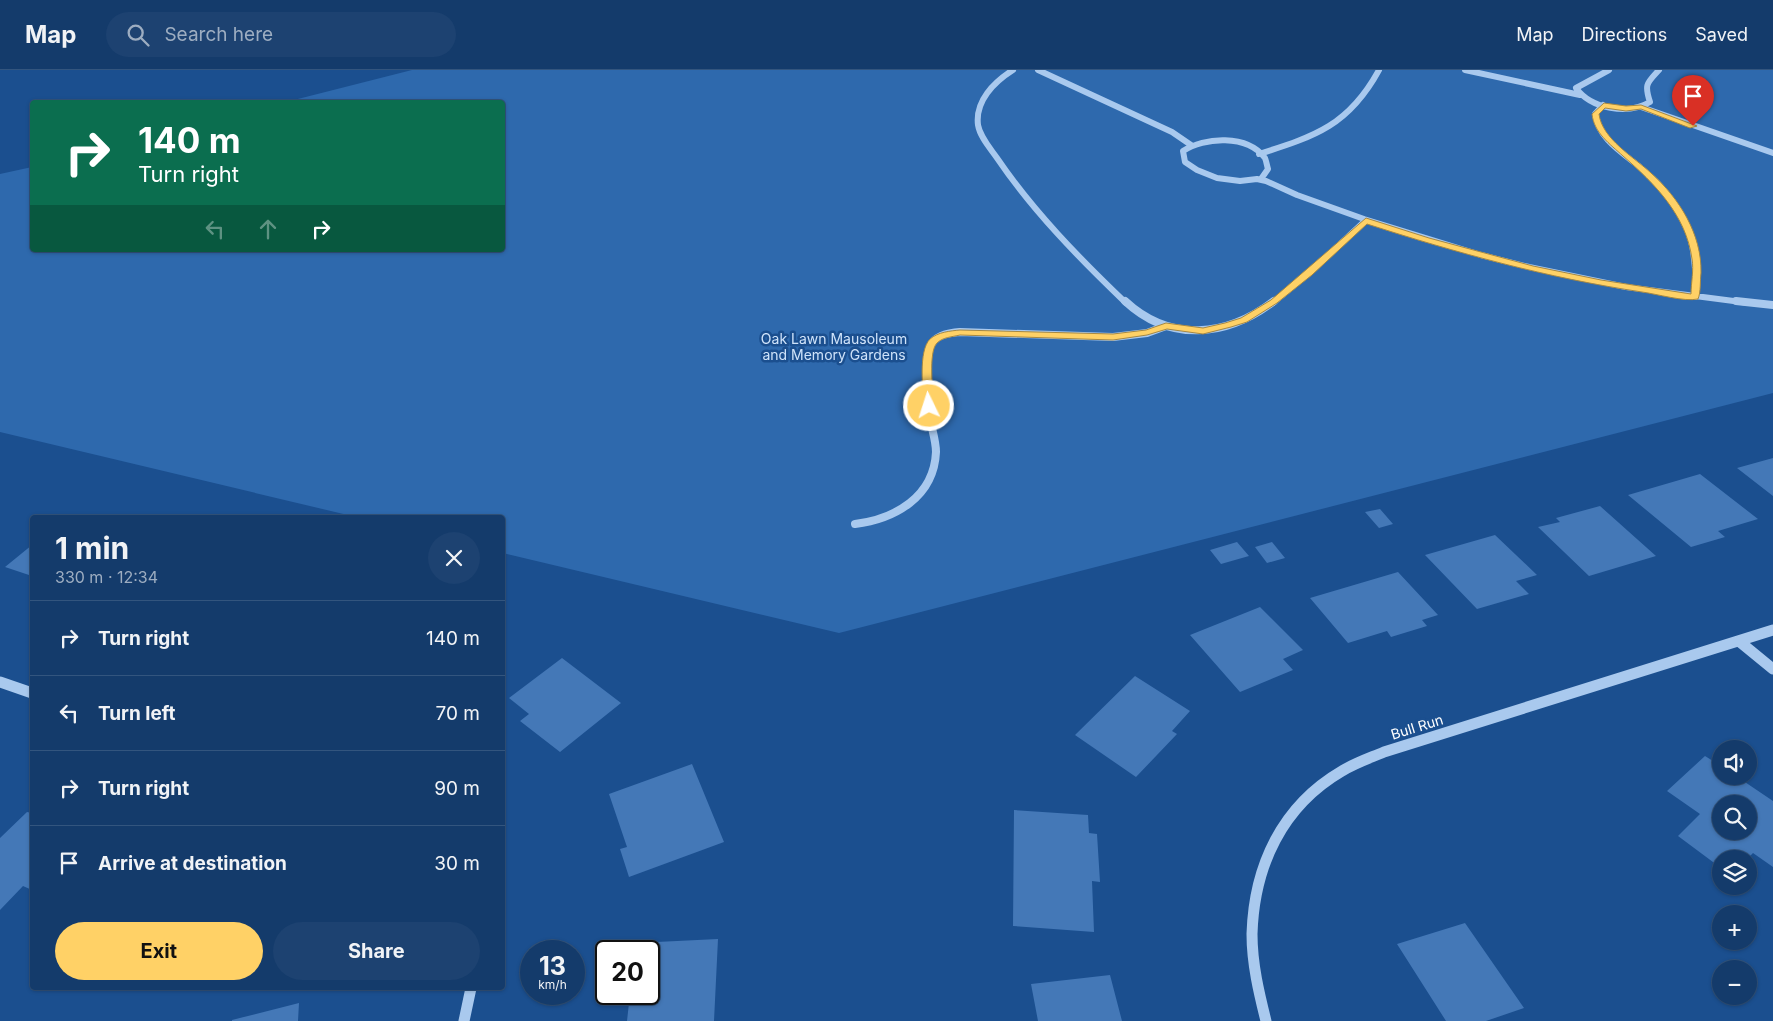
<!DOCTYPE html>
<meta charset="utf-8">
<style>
body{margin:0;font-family:Inter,sans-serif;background:#1d4271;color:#f1f3f6;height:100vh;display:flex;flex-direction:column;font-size:19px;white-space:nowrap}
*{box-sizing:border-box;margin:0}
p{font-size:16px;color:#9dadc1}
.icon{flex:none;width:28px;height:28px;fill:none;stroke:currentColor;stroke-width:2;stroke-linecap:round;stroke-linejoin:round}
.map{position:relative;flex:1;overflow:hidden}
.drawer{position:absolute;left:30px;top:445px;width:475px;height:475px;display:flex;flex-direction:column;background:#143b6b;border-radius:5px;box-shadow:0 1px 4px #0004,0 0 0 1px #33557e}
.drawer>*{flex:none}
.guide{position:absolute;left:30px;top:30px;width:475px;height:152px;border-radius:5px;box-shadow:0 1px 4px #0004,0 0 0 1px #33557e;background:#0b6e4f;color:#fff;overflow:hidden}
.controls{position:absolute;left:1712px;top:670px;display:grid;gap:10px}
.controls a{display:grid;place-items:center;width:45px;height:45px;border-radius:50%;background:#143b6b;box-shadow:0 1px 4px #0004,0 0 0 1px #33557e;font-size:25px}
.speed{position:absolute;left:520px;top:870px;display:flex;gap:10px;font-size:25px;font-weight:700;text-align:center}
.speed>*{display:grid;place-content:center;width:65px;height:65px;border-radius:50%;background:#143b6b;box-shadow:0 1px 4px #0004,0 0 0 1px #33557e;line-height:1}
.speed small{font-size:12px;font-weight:400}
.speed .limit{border:2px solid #111;border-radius:8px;background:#fff;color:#111}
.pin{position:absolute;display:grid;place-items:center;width:42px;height:42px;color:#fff;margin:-51px -21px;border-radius:50% 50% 50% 0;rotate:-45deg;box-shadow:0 0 5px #0007}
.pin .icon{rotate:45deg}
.me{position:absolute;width:55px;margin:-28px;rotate:356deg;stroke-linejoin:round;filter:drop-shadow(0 0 4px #0008)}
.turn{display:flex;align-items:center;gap:18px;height:105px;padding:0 25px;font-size:22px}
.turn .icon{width:65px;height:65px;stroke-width:2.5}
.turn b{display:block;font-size:35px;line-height:42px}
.lanes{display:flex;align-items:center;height:48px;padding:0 25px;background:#0003;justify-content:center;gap:25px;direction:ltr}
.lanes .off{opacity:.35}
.round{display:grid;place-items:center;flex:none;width:52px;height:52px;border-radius:26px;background:#1d4271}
.head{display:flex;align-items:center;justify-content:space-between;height:85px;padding:0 25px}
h1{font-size:30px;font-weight:700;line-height:38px}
.cta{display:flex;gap:10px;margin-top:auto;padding:10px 25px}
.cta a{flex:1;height:58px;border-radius:30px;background:#ffd166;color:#111;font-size:20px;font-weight:700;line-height:58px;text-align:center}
.cta a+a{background:#1d4271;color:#f1f3f6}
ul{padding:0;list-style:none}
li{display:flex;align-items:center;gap:15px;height:75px;padding:0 25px;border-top:1px solid #33557e}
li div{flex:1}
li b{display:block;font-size:19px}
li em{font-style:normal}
header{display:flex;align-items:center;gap:30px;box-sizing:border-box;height:70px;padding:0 25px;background:#143b6b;border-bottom:1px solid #33557e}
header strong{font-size:24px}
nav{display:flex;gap:28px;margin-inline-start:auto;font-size:18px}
.search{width:350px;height:45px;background:#1d4271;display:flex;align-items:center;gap:12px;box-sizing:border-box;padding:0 18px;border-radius:28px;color:#9dadc1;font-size:19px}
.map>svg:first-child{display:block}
.green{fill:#2e69ad}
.building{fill:#4478b7;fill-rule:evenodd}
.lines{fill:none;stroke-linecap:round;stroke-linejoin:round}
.minor-far2{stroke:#a9c9ee;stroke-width:6}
.minor-far1{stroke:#a9c9ee;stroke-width:8}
.minor{stroke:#a9c9ee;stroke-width:11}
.route{fill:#ffd166;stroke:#a68842}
.labels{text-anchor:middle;stroke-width:5;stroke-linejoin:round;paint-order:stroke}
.park-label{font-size:14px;fill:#cfe3fa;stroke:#1b4f8f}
.street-label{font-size:14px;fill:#fff;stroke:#1b4f8f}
</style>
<header>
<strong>Map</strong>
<div class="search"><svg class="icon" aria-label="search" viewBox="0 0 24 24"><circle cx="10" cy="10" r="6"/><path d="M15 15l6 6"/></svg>Search here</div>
<nav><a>Map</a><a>Directions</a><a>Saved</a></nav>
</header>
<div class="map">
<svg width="1773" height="951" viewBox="0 0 1773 951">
<rect width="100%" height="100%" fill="#1b4f8f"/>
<path class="green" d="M 412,0 L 1773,0 L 1773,323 L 839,563 L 503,483 L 502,448 L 356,447 L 0,362 L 0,104 L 32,97 L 32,180 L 502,180 L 502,32 L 286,32 Z"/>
<path class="building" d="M 1773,388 L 1773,426 L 1737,398 Z
M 1700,404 L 1758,449 L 1718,461 L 1725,467 L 1691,477 L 1628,425 Z
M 1600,436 L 1656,486 L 1589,506 L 1538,457 L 1560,452 L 1556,448 Z
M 1380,439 L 1393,454 L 1379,458 L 1365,442 Z
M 1495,465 L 1537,505 L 1516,511 L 1529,524 L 1477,539 L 1425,485 Z
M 1237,472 L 1249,486 L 1221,494 L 1210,480 Z
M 1272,472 L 1285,488 L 1267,493 L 1255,477 Z
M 32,475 L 32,506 L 5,497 Z
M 1398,502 L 1438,545 L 1422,550 L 1427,556 L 1391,567 L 1387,561 L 1348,573 L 1310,528 Z
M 1260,537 L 1303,580 L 1283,589 L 1293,600 L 1240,622 L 1190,565 Z
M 562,588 L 621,633 L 560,682 L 520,651 L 529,644 L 509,628 Z
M 1135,606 L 1190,641 L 1172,661 L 1177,664 L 1136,707 L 1075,665 Z
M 1705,686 L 1721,696 L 1721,706 L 1736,706 L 1773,731 L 1773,797 L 1753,783 L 1747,789 L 1721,789 L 1721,798 L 1678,766 L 1700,744 L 1667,721 ZM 1721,734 L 1749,734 L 1749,761 L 1721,761 Z
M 692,694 L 724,772 L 629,807 L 620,779 L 627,777 L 609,724 Z
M 1014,740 L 1088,745 L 1089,763 L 1097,764 L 1100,812 L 1092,811 L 1094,862 L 1013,856 Z
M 27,742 L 32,743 L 32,820 L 23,816 L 0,840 L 0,768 Z
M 1465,853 L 1524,938 L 1486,951 L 1446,951 L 1397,874 Z
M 718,869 L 714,951 L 627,951 L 630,924 L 649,924 L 649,881 L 635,881 L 636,873 Z
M 1110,905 L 1122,951 L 1038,951 L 1031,914 Z
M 299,933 L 298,951 L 232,951 L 232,950 Z"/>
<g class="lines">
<path class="minor-far2" d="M 1013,0 C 994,12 975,31 978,55 C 980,67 990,78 997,88 C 1033,141 1079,188 1126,233
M 1038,0 L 1172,62 L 1191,75
M 1465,0 L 1580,25
M 1609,0 L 1576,18 C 1591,39 1628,45 1650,32 C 1644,14 1647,13 1659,0
M 1603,35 L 1595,44 C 1598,69 1623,83 1641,98 C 1686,135 1698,170 1695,227
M 1641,37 L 1773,83
M 1259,84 C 1316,66 1349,55 1379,0
M 1261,109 L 1268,99 C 1267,96 1266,90 1265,88 C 1247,64 1204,67 1183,81 L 1185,92 L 1197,100 L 1217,108 L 1240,111 L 1257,109 L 1266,111 L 1297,125 L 1364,149 L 1481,185 L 1529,197 L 1626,217 L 1749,233
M 1273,233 L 1311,201 L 1366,150"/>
<path class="minor-far1" d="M 1125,231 C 1170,273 1227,267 1274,231
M 1736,231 L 1773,235
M 855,454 C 895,449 934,427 936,382 C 936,371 932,360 930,349 C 927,333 923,285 932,273 C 939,264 950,263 960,262 L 1113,267 L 1147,263 L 1166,256"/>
<path class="minor" d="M 1740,572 L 1773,599
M 0,612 L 32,623
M 464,951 L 471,918
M 1266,951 C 1259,923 1252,894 1252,864 C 1254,796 1282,736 1342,701 C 1355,693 1370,688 1384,682 L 1773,560"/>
</g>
<path class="route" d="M 1604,33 L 1626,36 L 1641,35 L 1697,56 L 1690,58 L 1641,39 L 1626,41 L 1605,38 L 1599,44 C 1602,69 1634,87 1651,103 C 1679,128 1702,164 1701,203 C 1700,211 1701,222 1698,229 C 1684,232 1657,224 1642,222 C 1548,208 1457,183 1367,154 L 1312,205 L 1277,233 L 1247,252 L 1231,257 L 1203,264 L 1167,259 L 1147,265 L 1113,270 L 960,265 C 952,267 943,267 937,273 C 928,282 933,323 934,336 L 929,339 L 924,336 C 923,320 918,281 930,269 C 938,262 950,261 960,260 L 1113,264 L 1146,260 L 1166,253 L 1203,258 L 1225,253 L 1241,248 L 1271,230 L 1366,148 L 1429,168 L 1533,196 L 1601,210 L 1691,224 C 1691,213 1694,200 1692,189 C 1686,145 1655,114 1623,86 C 1610,74 1594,63 1592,44 Z"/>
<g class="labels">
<g class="park-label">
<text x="834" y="274">Oak Lawn Mausoleum<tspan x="834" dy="16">and Memory Gardens</tspan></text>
</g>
<g class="street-label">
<text transform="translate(1417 657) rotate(-17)" y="5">Bull Run</text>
</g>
</g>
</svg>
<div class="controls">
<a><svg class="icon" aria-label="sound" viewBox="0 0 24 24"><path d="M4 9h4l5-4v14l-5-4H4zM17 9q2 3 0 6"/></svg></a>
<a><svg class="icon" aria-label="search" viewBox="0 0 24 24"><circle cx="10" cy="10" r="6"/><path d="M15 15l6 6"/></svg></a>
<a><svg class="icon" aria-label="layers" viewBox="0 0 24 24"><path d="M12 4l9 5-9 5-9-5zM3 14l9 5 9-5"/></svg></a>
<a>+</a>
<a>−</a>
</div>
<div class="speed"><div>13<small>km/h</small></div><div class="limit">20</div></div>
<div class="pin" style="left:1693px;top:56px;background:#d93025"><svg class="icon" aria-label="arrive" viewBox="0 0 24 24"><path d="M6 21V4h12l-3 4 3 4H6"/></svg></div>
<svg class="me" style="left:929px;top:336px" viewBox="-20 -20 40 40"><circle r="17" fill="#ffd166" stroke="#fff" stroke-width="3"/><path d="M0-11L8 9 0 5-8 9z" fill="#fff"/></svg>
<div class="guide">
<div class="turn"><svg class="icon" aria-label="right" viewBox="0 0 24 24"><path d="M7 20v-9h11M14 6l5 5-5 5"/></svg><div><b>140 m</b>Turn right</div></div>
<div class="lanes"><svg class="icon off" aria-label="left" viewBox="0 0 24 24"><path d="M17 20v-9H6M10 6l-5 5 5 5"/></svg><svg class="icon off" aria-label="ahead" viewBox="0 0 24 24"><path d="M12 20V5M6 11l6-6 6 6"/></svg><svg class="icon" aria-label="right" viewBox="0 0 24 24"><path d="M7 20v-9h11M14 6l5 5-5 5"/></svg></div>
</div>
<section class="drawer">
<div class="head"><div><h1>1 min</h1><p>330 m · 12:34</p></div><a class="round"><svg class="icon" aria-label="close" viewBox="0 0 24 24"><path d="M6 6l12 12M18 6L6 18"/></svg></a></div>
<ul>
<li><svg class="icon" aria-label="right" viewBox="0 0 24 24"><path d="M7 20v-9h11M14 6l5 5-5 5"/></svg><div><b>Turn right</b></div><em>140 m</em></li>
<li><svg class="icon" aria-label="left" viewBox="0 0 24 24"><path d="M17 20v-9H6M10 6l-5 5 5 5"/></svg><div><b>Turn left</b></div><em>70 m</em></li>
<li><svg class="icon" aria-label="right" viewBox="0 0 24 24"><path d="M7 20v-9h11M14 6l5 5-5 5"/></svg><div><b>Turn right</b></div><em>90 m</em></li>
<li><svg class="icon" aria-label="arrive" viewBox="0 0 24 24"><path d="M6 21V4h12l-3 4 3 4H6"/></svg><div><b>Arrive at destination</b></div><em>30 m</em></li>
</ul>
<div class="cta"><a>Exit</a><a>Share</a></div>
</section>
</div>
